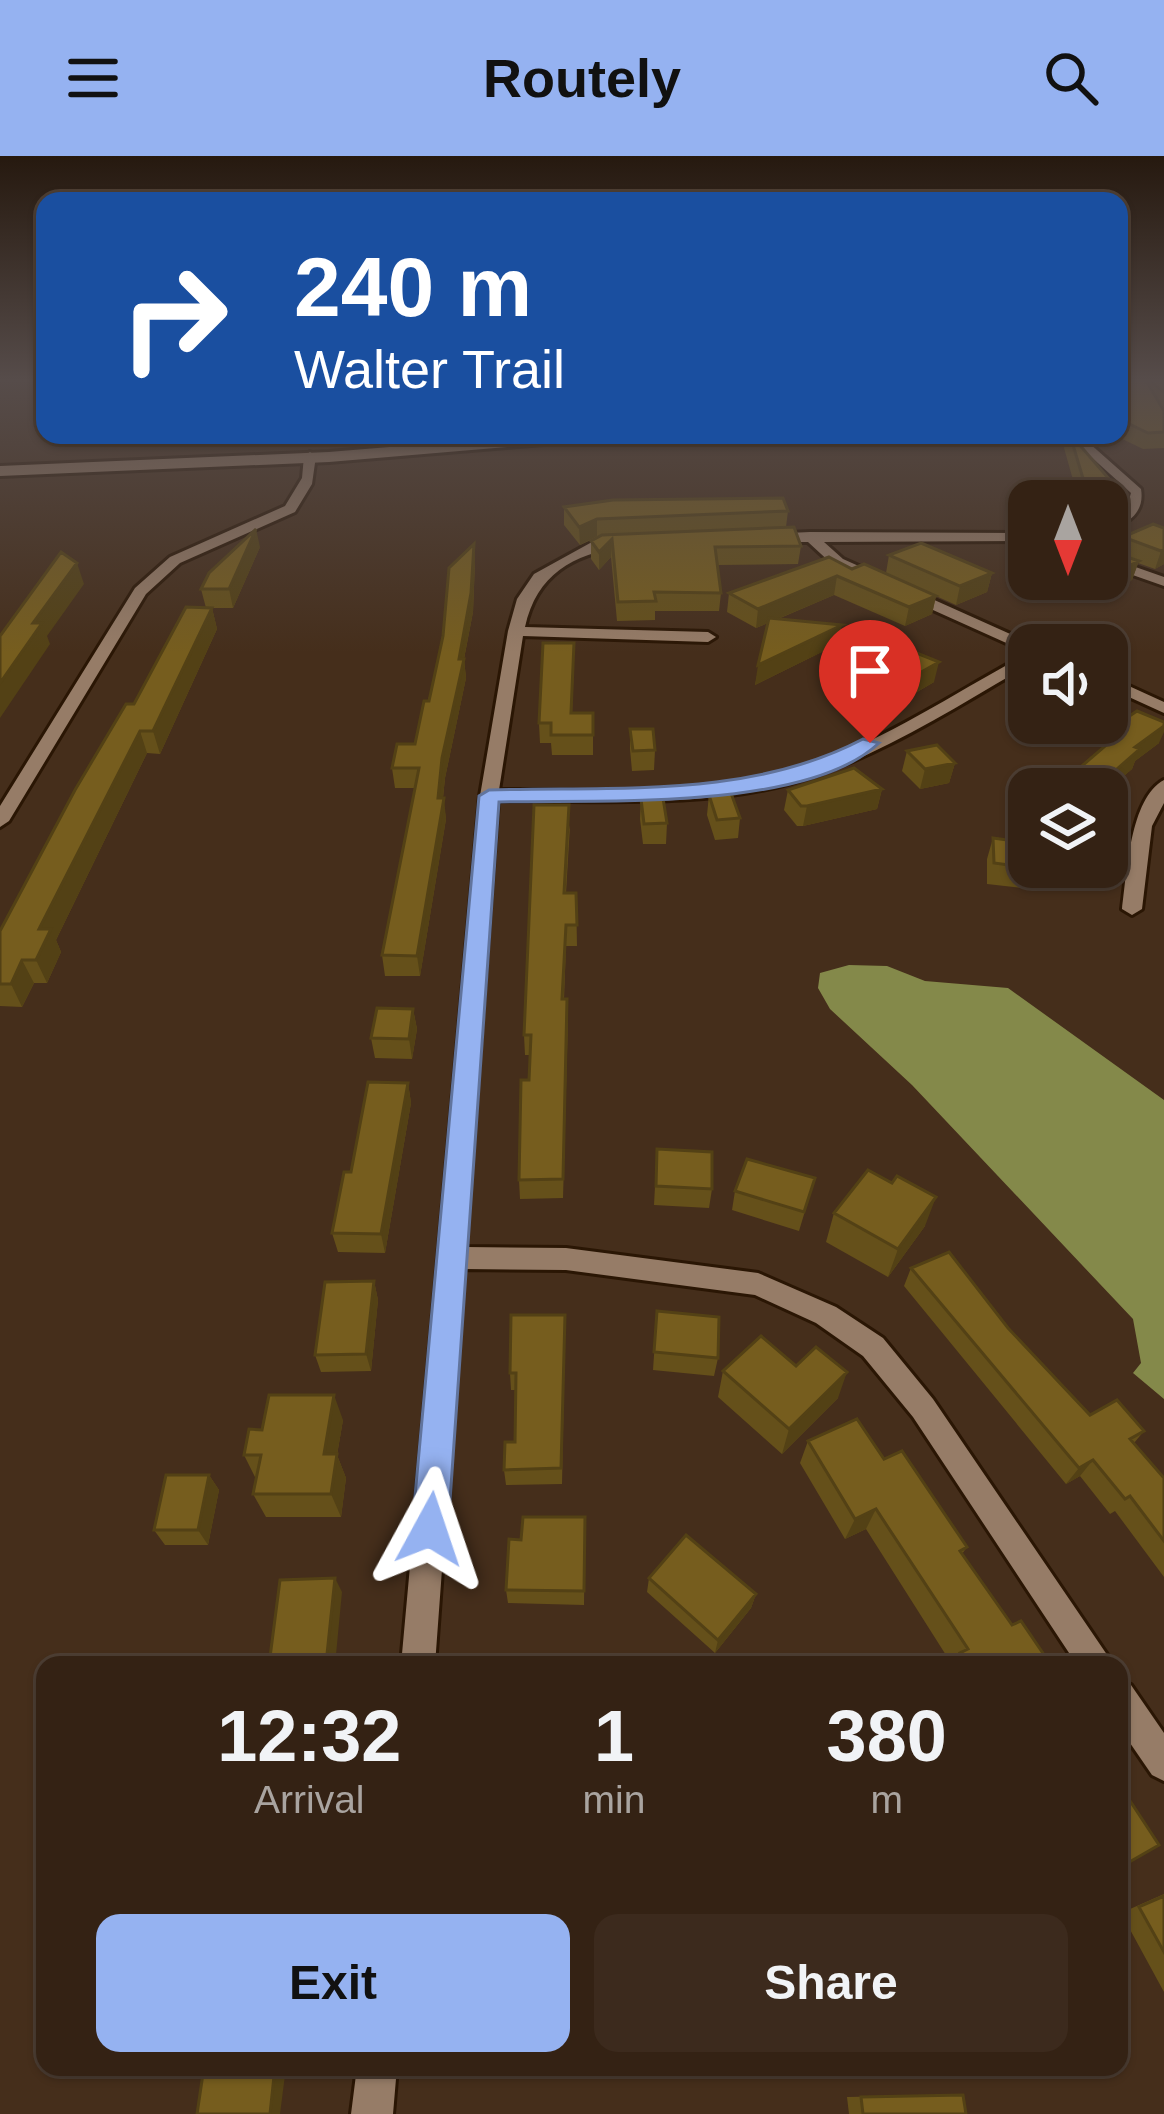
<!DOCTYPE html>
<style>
body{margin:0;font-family:Helvetica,sans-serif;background:#3c2a1d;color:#f1f3f6;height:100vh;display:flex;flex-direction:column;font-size:45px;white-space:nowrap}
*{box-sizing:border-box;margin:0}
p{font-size:39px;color:#a9a4a0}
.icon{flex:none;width:66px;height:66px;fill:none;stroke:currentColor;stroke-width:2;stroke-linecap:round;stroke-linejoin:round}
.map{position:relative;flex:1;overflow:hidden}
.sheet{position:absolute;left:36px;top:1500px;width:1092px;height:420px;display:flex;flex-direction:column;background:#342214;border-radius:24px;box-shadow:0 3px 9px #0004,0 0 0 3px #4e3f34}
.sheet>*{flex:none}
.top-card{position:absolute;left:36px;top:36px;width:1092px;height:252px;border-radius:24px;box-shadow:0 3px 9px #0004,0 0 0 3px #4e3f34;background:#1a4fa0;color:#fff;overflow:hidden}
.needle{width:78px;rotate:180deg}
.fabs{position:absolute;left:1008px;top:324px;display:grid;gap:24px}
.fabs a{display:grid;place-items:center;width:120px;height:120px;border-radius:24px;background:#342214;box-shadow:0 3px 9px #0004,0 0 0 3px #4e3f34;font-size:60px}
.pin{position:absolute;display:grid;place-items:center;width:102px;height:102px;color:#fff;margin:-123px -51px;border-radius:50% 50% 50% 0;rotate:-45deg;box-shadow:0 0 12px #0007}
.pin .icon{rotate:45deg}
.me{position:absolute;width:132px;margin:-66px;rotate:5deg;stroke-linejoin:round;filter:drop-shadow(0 0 9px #0008)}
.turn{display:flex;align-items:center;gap:42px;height:252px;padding:0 60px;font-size:54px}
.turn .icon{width:156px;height:156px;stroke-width:2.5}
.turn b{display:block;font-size:84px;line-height:102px}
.eta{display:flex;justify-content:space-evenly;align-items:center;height:204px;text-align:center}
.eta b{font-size:72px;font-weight:700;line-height:84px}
.cta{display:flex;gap:24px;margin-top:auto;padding:24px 60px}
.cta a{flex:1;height:138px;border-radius:24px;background:#95b2f1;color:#111;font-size:48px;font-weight:700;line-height:138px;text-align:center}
.cta a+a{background:#3c2a1d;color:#f1f3f6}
header{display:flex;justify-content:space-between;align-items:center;height:156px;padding:0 60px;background:#95b2f1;color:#111;font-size:54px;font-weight:700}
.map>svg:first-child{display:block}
.water{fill:#84894a}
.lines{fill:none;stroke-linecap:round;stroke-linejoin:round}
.minor-casing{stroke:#2a1604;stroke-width:6}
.secondary-casing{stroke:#2a1604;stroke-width:6}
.minor{fill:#967c67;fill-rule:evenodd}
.secondary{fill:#967c67;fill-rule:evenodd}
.wall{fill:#65501a}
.shaded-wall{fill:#534115}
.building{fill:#765d1e;stroke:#534115;stroke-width:3}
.route{fill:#95b2f1;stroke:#61749d;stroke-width:3}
</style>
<header><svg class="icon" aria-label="menu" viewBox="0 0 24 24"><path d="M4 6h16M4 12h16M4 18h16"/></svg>Routely<svg class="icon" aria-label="search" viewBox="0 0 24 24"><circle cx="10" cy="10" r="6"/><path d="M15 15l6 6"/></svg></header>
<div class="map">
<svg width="1164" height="1958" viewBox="0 0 1164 1958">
<rect width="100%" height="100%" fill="#452e1b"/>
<path class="water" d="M 849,809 L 887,810 L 925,825 L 1008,832 L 1164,944 L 1164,1243 L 1133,1217 L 1141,1207 L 1133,1163 L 912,929 L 830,853 L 818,832 L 820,817 Z"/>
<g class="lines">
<defs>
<path id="minor" d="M 1067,279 L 1080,279 L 1141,333 C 1145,357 1128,368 1107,374 L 1107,366 L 1126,353 L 1131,337 Z
M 310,296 L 316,300 L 312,328 L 295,356 L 180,407 L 146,438 L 9,665 L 0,671 L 0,650 L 135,432 L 170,401 L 285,350 L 302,322 L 304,300 Z
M 810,376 L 1029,377 L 1029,385 L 824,386 L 843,403 L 1035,489 L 1029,489 L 1029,497 L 1024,495 L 833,409 L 808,386 L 767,386 L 760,382 L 767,378 Z
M 619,383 L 626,387 L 624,390 C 572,399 537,418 525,471 L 708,476 L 716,481 L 708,486 L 523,480 L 499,634 C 592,633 693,643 784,618 C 870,594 946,542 1023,500 L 1029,498 L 1029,509 C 952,553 877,603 791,627 C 697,653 594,643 498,645 L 465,1091 L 566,1092 L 758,1117 L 836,1151 L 883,1182 L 933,1243 L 1114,1509 L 1077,1509 L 913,1261 L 863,1200 L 816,1167 L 755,1139 L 566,1114 L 464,1113 L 435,1509 L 401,1509 L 480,640 L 508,475 L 517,443 L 534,418 L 592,386 Z
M 1107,401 L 1164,421 L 1164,430 L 1107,410 Z
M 1107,520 L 1164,546 L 1164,557 L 1107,531 Z
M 1164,624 L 1164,647 L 1152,670 L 1142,753 L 1132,759 L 1122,753 C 1127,717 1130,642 1164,624 Z
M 1119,1524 L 1131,1529 L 1164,1577 L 1164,1625 L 1152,1619 L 1119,1571 Z
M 357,1911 L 397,1911 L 393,1958 L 351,1958 Z"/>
<path id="secondary" d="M 533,279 L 598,279 L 590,284 L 329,306 L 0,320 L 0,310 L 329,296 Z"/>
</defs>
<use href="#minor" class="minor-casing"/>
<use href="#secondary" class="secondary-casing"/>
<use href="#minor" class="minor"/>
<use href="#secondary" class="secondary"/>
</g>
<path class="wall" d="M 1119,223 L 1164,223 L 1164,292 L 1143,293 L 1114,279 L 1119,279 Z
M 1068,279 L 1071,279 L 1116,331 L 1110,348 L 1107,348 L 1107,345 L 1079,345 L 1064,292 Z
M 564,351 L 788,355 L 786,371 L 801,390 L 798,408 L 717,409 L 721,437 L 719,455 L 655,455 L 655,464 L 617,465 L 611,401 L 599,414 L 591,403 L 591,385 L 600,380 L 580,389 L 564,369 Z
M 1164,372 L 1164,408 L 1155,413 L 1138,407 L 1132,424 L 1116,431 L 1103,428 L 1102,423 L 1107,423 L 1107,388 L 1112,396 L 1117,398 L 1123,381 Z
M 474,388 L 475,406 L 473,456 L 464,503 L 466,522 L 445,622 L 443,642 L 446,663 L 420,820 L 385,820 L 382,799 L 415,632 L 395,632 L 392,612 L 415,588 Z
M 260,391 L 233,452 L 206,452 L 201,433 Z
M 889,399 L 992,417 L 987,436 L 956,449 L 936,440 L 932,458 L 905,470 L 834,439 L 778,463 L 838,488 L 755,529 L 768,467 L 756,472 L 727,456 L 729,437 L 852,413 L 886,417 Z
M 212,452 L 217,473 L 160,598 L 147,597 L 56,784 L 61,796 L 47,827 L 34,827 L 22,851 L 0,850 L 0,775 Z
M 574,506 L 572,557 L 593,557 L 593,599 L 552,599 L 551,587 L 540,587 L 539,567 Z
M 892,508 L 934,526 L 912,539 L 887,528 Z
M 1116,569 L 1159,587 L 1135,605 L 1132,613 L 1113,629 L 1107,655 L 1107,633 L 1056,633 L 1063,612 L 1076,615 L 1109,586 Z
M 630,573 L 655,594 L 654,614 L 632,615 L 630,593 Z
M 907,595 L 955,607 L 949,627 L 920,633 L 902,615 Z
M 882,633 L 877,653 L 803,670 L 797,670 L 784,654 L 788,634 Z
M 709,639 L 740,662 L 738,682 L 715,684 L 707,659 Z
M 641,643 L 667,667 L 666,688 L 643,688 L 640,663 Z
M 1029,659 L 1029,711 L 1038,713 L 1030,733 L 987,728 L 987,703 L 993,682 L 1022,686 Z
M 570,669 L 566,737 L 576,737 L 577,790 L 566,790 L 564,843 L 568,863 L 563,1042 L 520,1043 L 519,1024 L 530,899 L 525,899 L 524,879 Z
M 413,853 L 417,873 L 412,903 L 375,902 L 371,882 Z
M 408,927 L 411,947 L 385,1097 L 338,1096 L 332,1077 L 351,1016 Z
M 657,993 L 712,1033 L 709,1052 L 654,1049 Z
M 815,1022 L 799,1075 L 732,1054 L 735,1035 Z
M 892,1027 L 925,1070 L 888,1121 L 826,1086 L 834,1057 Z
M 911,1112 L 1008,1172 L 1090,1259 L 1144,1275 L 1134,1287 L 1164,1322 L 1164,1421 L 1115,1355 L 1110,1358 L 1080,1320 L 1066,1328 L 904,1130 Z
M 374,1125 L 378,1144 L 371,1215 L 321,1216 L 315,1199 Z
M 657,1155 L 718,1202 L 714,1220 L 653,1214 Z
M 565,1177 L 562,1328 L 506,1329 L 504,1314 L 515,1286 L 516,1234 L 511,1234 L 510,1217 Z
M 723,1215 L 838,1242 L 782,1298 L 718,1241 Z
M 343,1264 L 337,1299 L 346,1322 L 341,1361 L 266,1361 L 253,1338 L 256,1323 L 244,1299 L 262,1274 Z
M 808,1285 L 884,1303 L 967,1391 L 962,1398 L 1012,1469 L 1051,1509 L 950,1509 L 951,1507 L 866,1373 L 845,1383 L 800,1307 Z
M 209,1319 L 219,1334 L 208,1389 L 165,1389 L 154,1374 Z
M 585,1361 L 584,1449 L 508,1447 L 506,1434 Z
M 649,1422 L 756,1438 L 751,1452 L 715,1497 L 647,1436 Z
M 1164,1738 L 1164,1836 L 1121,1757 Z
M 943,1939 L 966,1958 L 849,1958 L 847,1941 Z"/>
<path class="shaded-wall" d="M 597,363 L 597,380 L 580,389 L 579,371 Z
M 256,373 L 260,391 L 233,452 L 229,433 Z
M 612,383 L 611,401 L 599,414 L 599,396 Z
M 474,388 L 475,406 L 473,456 L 461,518 L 464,503 L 466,522 L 445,622 L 441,660 L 444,642 L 446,663 L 420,820 L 417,800 L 442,602 L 459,503 Z
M 1164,393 L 1164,408 L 1155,413 L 1161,395 Z
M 1139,405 L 1132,424 L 1116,431 L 1122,413 Z
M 77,407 L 84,428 L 47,480 L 50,488 L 0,562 L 0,527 L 33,467 Z
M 992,417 L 987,436 L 956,449 L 960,430 Z
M 837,420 L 834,439 L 756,472 L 758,453 Z
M 936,440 L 932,458 L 905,470 L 909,451 Z
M 212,452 L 217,473 L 160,598 L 153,575 Z
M 842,469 L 838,488 L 755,529 L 758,509 Z
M 939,506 L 934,526 L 912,539 L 916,519 Z
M 1164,570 L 1164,576 L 1159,587 L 1135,605 L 1132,613 L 1109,633 L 1117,613 L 1135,591 Z
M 140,575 L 147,597 L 56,784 L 61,796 L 47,827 L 36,804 L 39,773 Z
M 955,607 L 949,627 L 920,633 L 925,613 Z
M 882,633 L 877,653 L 803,670 L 807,650 Z
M 22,804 L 34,827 L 22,851 L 11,828 Z
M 413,853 L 417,873 L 412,903 L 409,883 Z
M 408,927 L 411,947 L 385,1097 L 381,1078 Z
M 936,1041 L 925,1070 L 888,1121 L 898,1093 Z
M 374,1125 L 378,1144 L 371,1215 L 366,1198 Z
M 847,1216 L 838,1242 L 782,1298 L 789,1273 Z
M 334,1239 L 343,1264 L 337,1299 L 346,1322 L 341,1361 L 331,1338 L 324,1298 Z
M 1093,1304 L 1080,1320 L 1066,1328 L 1079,1312 Z
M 209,1319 L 219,1334 L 208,1389 L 198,1374 Z
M 876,1353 L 866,1373 L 845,1383 L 855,1363 Z
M 335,1422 L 342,1436 L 335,1509 L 327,1509 Z
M 756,1438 L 751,1452 L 715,1497 L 718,1484 Z
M 275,1911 L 286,1911 L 280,1958 L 270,1958 Z"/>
<path class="building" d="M 1119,223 L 1145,223 L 1164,255 L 1164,276 L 1148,277 L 1119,263 Z
M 1147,223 L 1164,223 L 1164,236 Z
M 1070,279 L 1071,279 L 1116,331 L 1085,329 Z
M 783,342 L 788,355 L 597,363 L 579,371 L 564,351 L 613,344 Z
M 1153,368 L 1164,372 L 1164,393 L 1161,395 L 1123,381 Z
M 794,371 L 801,390 L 715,391 L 721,437 L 654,436 L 656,445 L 618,446 L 612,383 L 599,396 L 591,385 L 602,379 Z
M 256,373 L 229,433 L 201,433 L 209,417 Z
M 921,387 L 992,417 L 960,430 L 889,399 Z
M 474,388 L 471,437 L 459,503 L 464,503 L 442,602 L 438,642 L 444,642 L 417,800 L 382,799 L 419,612 L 392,612 L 397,588 L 415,588 L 424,545 L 429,545 L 443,480 L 449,412 Z
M 1107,388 L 1109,388 L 1112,396 L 1139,405 L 1122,413 L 1110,409 L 1107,401 Z
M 61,396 L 77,407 L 33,467 L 42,467 L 0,527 L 0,480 Z
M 829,401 L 852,413 L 864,408 L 936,440 L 909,451 L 837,420 L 758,453 L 729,437 Z
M 186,451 L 212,452 L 153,575 L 140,575 L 39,773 L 51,773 L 36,804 L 22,804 L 11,828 L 0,828 L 0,775 L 75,634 L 126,548 L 134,548 Z
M 769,462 L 842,469 L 758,509 Z
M 543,487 L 574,487 L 571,557 L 593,557 L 593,579 L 551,579 L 551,567 L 539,567 Z
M 914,496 L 939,506 L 916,519 L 892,508 Z
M 1137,555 L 1164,566 L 1164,570 L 1135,591 L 1140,593 L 1117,613 L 1109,650 L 1107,650 L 1107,633 L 1057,633 L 1063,612 L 1076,615 L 1125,573 L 1116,569 Z
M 630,573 L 653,573 L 655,594 L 633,595 Z
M 937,589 L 955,607 L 925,613 L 907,595 Z
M 854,612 L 882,633 L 807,650 L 801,650 L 788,634 Z
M 731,637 L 740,662 L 717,664 L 709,639 Z
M 663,642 L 667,667 L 644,668 L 641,643 Z
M 534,649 L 569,649 L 564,737 L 576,737 L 577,769 L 566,769 L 562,843 L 567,843 L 563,1023 L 519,1024 L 521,924 L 529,924 L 531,879 L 524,879 Z
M 993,682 L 1029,687 L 1029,711 L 1038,711 L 1038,713 L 994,707 Z
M 377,852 L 413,853 L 409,883 L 371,882 Z
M 368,926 L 408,927 L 381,1078 L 332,1077 L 344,1016 L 351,1016 Z
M 657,993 L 712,996 L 712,1033 L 656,1030 Z
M 747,1003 L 815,1022 L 804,1056 L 735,1035 Z
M 868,1014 L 892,1027 L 897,1020 L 936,1041 L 898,1093 L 834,1057 Z
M 949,1096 L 1008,1172 L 1090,1259 L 1117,1244 L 1144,1275 L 1130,1283 L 1164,1322 L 1164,1385 L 1130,1340 L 1125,1343 L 1093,1304 L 1079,1312 L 911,1112 Z
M 374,1125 L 366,1198 L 315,1199 L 325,1126 Z
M 657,1155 L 719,1161 L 718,1202 L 654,1196 Z
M 511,1159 L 565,1159 L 561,1312 L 504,1314 L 505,1286 L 515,1286 L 516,1217 L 510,1217 Z
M 761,1180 L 796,1210 L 816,1191 L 847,1216 L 789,1273 L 723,1215 Z
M 269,1239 L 334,1239 L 324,1298 L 337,1298 L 331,1338 L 253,1338 L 261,1299 L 244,1299 L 249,1273 L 262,1274 Z
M 857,1263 L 884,1303 L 902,1295 L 967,1391 L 960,1395 L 1012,1469 L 1021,1465 L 1051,1509 L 967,1509 L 960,1497 L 968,1493 L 876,1353 L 855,1363 L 808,1285 Z
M 166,1319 L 209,1319 L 198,1374 L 154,1374 Z
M 523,1361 L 585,1361 L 584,1435 L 506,1434 L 509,1383 L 521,1384 Z
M 686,1379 L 756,1438 L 718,1484 L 649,1422 Z
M 335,1422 L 326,1508 L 269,1509 L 280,1424 Z
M 1119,1611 L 1126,1623 L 1119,1626 Z
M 1119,1628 L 1159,1689 L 1119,1712 Z
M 1164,1740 L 1164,1796 L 1139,1751 Z
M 204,1911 L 275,1911 L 270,1958 L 197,1958 Z
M 963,1939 L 966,1958 L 863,1958 L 861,1941 Z"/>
<linearGradient id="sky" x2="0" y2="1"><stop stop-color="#26190f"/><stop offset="0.45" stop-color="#564c4a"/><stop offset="1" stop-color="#564c4a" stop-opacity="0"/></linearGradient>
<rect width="1164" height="497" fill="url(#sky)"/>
<path class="route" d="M 863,583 L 879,587 C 806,656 597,643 499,646 L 448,1373 L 442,1386 L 430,1391 L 417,1386 L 412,1373 L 479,640 L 489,634 C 615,630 749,643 863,583 Z"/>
</svg>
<div class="fabs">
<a><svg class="needle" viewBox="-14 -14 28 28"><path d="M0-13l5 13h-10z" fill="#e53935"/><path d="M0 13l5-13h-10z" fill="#a9a4a0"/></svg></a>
<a><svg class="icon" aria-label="sound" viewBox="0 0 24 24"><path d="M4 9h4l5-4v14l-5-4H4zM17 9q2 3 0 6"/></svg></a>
<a><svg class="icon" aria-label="layers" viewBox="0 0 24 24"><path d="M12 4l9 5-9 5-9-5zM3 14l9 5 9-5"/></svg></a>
</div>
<div class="pin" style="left:870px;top:587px;background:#d93025"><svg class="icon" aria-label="arrive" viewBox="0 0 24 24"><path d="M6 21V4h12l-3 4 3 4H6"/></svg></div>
<svg class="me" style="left:430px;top:1373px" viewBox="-20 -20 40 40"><path d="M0-17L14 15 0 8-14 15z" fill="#95b2f1" stroke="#fff" stroke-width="4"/></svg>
<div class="top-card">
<div class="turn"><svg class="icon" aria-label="right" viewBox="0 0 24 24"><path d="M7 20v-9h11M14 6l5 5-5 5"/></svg><div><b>240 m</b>Walter Trail</div></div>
</div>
<section class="sheet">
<div class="eta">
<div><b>12:32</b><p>Arrival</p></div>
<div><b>1</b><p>min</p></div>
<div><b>380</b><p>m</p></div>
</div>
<div class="cta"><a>Exit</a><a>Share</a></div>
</section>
</div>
